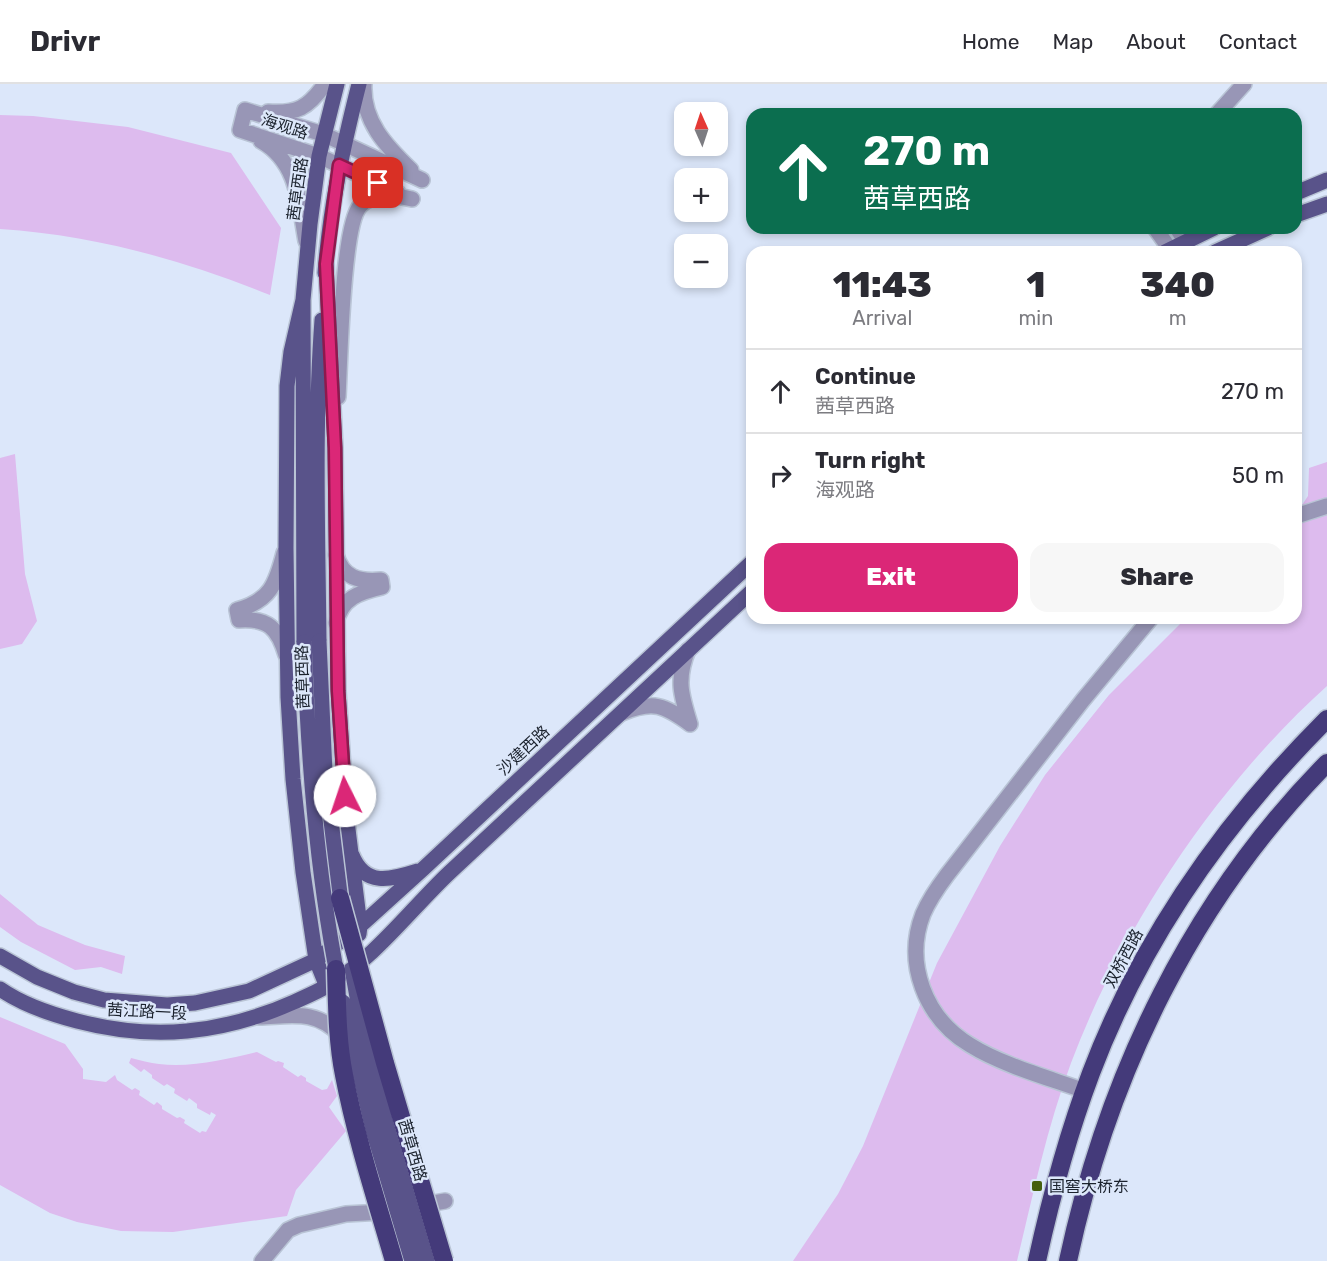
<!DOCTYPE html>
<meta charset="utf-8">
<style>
body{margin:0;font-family:Rubik,"Noto Sans SC",sans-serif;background:#f7f7f7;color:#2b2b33;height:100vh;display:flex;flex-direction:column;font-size:22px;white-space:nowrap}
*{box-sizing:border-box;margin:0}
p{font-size:20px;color:#7c7c81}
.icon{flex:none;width:33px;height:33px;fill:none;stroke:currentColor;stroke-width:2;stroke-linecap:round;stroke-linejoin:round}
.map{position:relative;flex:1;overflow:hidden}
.details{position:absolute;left:746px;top:162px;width:556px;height:378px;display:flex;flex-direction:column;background:#fff;border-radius:18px;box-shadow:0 3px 9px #0003}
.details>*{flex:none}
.banner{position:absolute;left:746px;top:24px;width:556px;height:126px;border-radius:18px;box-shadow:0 3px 9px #0003;background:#0b6e4f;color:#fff;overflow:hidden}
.needle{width:39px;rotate:357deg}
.tools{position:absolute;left:674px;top:18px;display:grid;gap:12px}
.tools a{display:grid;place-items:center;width:54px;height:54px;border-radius:12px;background:#fff;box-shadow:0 3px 9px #0003;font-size:30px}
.pin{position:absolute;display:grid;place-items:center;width:51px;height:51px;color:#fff;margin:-26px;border-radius:12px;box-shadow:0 3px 9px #0006}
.me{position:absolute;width:66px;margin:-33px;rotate:356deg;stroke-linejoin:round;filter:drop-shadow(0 0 4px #0008)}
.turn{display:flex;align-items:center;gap:21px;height:126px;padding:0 18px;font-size:27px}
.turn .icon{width:78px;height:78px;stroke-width:2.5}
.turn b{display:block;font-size:42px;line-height:51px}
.eta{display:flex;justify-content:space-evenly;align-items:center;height:102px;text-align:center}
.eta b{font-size:36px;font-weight:800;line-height:42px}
.primary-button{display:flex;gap:12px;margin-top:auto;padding:12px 18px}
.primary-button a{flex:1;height:69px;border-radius:18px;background:#db2777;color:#fff;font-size:24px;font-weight:800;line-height:69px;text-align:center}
.primary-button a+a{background:#f7f7f7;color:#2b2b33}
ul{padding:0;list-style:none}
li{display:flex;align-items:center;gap:18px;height:84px;padding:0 18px;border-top:2px solid #e1e1e2}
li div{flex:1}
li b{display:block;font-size:22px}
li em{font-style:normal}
header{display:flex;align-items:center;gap:36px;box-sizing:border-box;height:84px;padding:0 30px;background:#fff;border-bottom:2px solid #e1e1e2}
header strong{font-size:28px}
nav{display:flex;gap:33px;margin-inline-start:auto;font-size:21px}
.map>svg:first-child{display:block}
.green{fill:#dbe}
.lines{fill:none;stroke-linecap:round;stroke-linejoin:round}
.minor-casing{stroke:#b9c4d5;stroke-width:18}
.major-casing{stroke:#b9c4d5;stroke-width:18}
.highway-casing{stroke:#b9c4d5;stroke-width:21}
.minor{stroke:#9896b6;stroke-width:15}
.major{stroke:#59538a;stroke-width:15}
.highway{stroke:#443a7a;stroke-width:18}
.major-bridge-casing{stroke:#b9c4d5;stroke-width:18;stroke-linecap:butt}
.highway-bridge-casing{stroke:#b9c4d5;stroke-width:21;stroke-linecap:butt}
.major-bridge{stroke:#59538a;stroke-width:15}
.highway-bridge{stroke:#443a7a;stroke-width:18}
.route-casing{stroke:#8e194d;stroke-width:15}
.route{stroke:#db2777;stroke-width:10}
.poi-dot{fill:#46600f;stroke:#dce7fa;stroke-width:2}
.labels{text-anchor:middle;stroke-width:5;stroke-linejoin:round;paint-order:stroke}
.street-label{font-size:16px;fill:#1b222d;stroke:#dce7fa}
.poi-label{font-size:16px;fill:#1b222d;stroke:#dce7fa;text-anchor:start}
</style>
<header>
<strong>Drivr</strong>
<nav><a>Home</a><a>Map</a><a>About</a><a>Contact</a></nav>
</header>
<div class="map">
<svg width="1327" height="1177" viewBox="0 0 1327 1177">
<rect width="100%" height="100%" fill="#dce7fa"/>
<path class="green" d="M 0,31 L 33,32 L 128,43 L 231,69 L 281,144 L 270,211 C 184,176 93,151 0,145 Z
M 15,370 L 25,490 L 37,537 L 22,560 L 0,565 L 0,374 Z
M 1327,378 L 1327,602 C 1217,701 1123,841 1071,979 C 1047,1043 1033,1111 1017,1177 L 793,1177 L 838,1110 L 863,1062 L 937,879 L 1000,762 L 1045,691 L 1109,611 L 1186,534 L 1296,534 L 1296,430 L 1308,412 L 1309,384 Z
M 0,810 L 38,841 L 85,861 L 125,872 L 122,890 L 101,883 L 75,886 L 21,858 L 0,843 Z
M 0,933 L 65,960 L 83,985 L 83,995 L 106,998 L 115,991 L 117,996 L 132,1006 L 135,1004 L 140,1007 L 139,1011 L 154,1021 L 157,1018 L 162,1022 L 162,1025 L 177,1034 L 180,1033 L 185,1036 L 184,1039 L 200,1049 L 202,1047 L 206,1048 L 216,1031 L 211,1028 L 210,1031 L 197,1024 L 197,1020 L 189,1014 L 187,1017 L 174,1009 L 175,1005 L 167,1000 L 164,1002 L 152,994 L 152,991 L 144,985 L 141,988 L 129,979 L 131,974 C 140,976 150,979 159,980 C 191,984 227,975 257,968 L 276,978 L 278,977 L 284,979 L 283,983 L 298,993 L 301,991 L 306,994 L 306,997 L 322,1006 L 327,1005 L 332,996 L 337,1012 L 329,1023 L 346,1047 L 296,1106 L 287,1132 L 173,1148 L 121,1147 L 77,1138 L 50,1129 L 0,1101 Z"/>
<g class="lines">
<defs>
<path id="minor" d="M 364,0 C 362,37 386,62 411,86
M 268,28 C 297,30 308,24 325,0
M 1217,30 L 1244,0
M 240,46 L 245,26 L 323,50 L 422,96
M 240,46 L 319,72 L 398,109
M 261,57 C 298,78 299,119 306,157
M 1155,144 L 1172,168
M 1177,144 L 1185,157 L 1187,168
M 338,313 C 340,280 342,142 360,122 C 373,108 395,111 412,115
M 1296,432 L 1327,422
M 284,469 C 276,500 270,517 237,526 L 239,536 C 268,534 278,544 286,571
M 336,471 C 343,494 359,498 381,496 L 382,503 C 360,508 341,514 336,539
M 688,566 C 676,595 681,611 690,640
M 622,629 C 653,616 664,621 690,640
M 259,933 C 292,932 316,925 340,951 L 342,951
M 1085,1007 C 1049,994 1002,981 970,961 C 925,934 904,879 923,830 C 929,816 938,803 947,791 L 1083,616 L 1151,534
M 262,1177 L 288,1146 L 299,1141 L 346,1130 L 383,1128 L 445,1117"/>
<path id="major" d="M 1296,109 L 1327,96
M 1296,131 L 1327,120
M 1165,168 L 1214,144
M 1215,168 L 1268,144
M 326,180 L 335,364 L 338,607 L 346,729 L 360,842 L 359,850
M 325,189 C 330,123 343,63 359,0
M 303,216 L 291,268 L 287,302 L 286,464 L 288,613 L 293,695 L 303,788 L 316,876 L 327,903
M 319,557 C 318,450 314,343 322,236
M 304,558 L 303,216 L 310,140 L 319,72 L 337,0
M 352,771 C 365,803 390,796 418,787
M 0,872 L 37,893 L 74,908 L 104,916 L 167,921 L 195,919 L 249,907 L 316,876 L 360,842 L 423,785 L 752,478
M 0,905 C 23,921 50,930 77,937 C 153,957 222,950 294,918 C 305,913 317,908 327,902 C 373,876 411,825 449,789 C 550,695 651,601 752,507"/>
<path id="highway" d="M 1037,1177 C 1051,1113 1068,1050 1091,989 C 1142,854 1226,736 1327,635
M 1068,1177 C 1108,990 1192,816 1327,679"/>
</defs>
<use href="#minor" class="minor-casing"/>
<use href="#major" class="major-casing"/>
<use href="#highway" class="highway-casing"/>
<use href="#minor" class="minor"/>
<use href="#major" class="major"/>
<use href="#highway" class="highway"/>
<defs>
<path id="major-bridge" d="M 319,557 L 325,688 L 342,826
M 304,558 C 308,670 316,784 338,895
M 352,885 L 362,941 L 387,1043 L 427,1177
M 343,918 L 373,1046 L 412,1177"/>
<path id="highway-bridge" d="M 340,814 L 385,979 L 444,1177
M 336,885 C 337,920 337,956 344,991 C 356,1054 376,1115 394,1177"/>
</defs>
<use href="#major-bridge" class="major-bridge-casing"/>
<use href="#highway-bridge" class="highway-bridge-casing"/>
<use href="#major-bridge" class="major-bridge"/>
<use href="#highway-bridge" class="highway-bridge"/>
</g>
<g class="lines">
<defs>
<path id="route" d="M 345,712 L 338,607 L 335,364 L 326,180 L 339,81 L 378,99"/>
</defs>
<use href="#route" class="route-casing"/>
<use href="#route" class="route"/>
</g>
<rect class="poi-dot" x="1031" y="1096" width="12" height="12" rx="3"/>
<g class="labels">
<g class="street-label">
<text transform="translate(285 42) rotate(18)" y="6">海观路</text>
<text transform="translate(297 105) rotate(-82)" y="6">茜草西路</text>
<text transform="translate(302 593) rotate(-92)" y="6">茜草西路</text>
<text transform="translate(523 666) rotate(-43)" y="6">沙建西路</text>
<text transform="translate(1123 874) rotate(-62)" y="6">双桥西路</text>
<text transform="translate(147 927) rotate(3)" y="6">茜江路一段</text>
<text transform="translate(413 1066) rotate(74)" y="6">茜草西路</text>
</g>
<g class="poi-label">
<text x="1049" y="1108">国窖大桥东</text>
</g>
</g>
</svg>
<div class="tools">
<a><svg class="needle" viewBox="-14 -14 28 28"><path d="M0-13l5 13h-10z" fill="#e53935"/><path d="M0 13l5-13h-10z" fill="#7c7c81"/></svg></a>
<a>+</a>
<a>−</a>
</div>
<div class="pin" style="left:378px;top:99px;background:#d93025"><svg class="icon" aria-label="arrive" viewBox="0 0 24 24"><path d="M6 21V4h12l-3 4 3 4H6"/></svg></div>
<svg class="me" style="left:345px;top:712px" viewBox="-20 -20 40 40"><circle r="19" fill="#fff"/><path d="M0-13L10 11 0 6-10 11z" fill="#db2777"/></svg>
<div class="banner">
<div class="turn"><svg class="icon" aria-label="ahead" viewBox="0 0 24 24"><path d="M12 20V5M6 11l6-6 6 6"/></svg><div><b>270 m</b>茜草西路</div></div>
</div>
<section class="details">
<div class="eta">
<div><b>11:43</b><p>Arrival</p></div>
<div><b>1</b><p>min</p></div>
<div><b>340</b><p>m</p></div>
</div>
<ul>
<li><svg class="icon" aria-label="ahead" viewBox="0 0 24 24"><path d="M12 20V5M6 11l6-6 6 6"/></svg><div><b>Continue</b><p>茜草西路</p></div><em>270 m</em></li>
<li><svg class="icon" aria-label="right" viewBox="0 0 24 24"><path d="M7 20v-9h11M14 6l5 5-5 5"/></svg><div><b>Turn right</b><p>海观路</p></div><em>50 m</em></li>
</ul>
<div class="primary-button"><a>Exit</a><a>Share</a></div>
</section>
</div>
